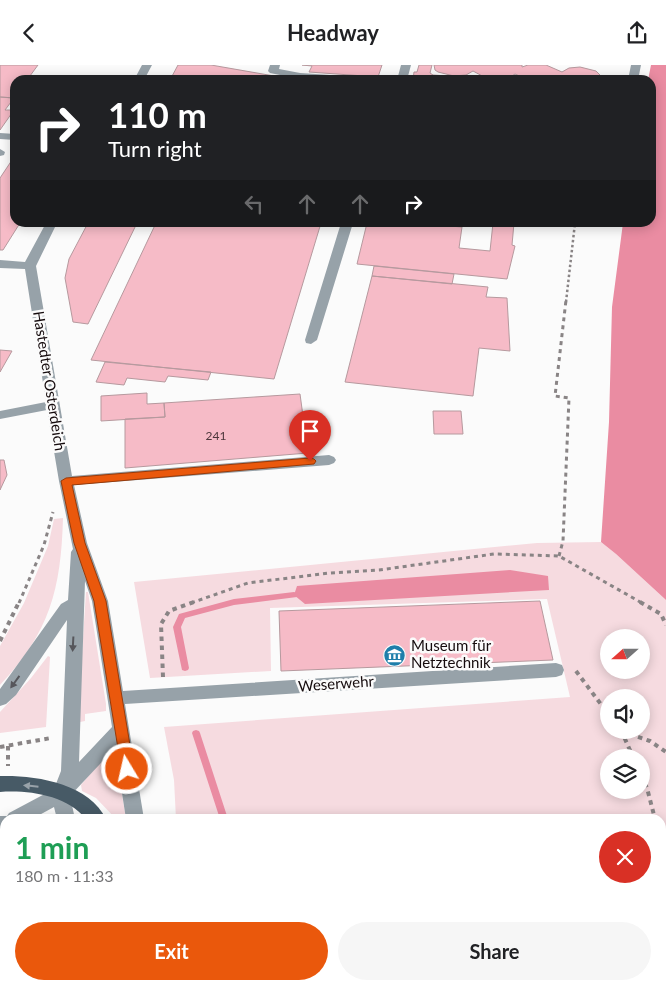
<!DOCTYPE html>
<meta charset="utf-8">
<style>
body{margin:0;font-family:Lato,sans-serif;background:#f6f6f6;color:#202124;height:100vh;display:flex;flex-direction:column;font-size:19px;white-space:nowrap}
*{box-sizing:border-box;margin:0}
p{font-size:16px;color:#757577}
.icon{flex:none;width:28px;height:28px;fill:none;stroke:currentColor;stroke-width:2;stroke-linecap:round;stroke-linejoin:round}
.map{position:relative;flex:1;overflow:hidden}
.details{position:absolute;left:0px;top:749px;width:666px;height:176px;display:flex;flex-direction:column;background:#fff;border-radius:15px 15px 0 0;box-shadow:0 2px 12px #0003}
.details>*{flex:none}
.top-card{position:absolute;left:10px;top:10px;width:646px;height:152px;border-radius:15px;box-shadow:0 2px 12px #0003;background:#202124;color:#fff;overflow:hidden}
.needle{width:32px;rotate:249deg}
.controls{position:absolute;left:600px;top:564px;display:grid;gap:10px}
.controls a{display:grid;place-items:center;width:50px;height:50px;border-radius:50%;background:#fff;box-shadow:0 2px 12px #0003;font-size:25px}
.pin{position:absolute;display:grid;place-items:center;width:42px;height:42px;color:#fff;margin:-51px -21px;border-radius:50% 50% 50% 0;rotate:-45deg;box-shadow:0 0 5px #0007}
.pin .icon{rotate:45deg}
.me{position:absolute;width:55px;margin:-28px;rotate:351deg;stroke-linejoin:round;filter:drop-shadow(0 0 4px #0008)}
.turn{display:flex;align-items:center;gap:18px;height:105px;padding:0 15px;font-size:22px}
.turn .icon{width:65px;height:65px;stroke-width:2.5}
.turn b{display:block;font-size:35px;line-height:42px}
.lanes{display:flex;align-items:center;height:48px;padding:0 15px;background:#0003;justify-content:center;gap:25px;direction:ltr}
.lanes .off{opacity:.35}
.round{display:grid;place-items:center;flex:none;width:52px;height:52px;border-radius:26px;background:#f6f6f6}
.overview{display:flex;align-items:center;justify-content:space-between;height:85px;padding:0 15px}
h1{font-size:30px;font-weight:700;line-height:38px;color:#1e9e55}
.action{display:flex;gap:10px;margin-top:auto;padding:10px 15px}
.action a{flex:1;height:58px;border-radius:30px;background:#ea580c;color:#fff;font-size:20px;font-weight:700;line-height:58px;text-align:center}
.action a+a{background:#f6f6f6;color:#202124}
header{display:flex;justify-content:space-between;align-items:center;height:65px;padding:0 15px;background:#fff;font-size:22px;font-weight:700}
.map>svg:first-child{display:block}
.green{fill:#f6dbe0;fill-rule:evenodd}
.water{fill:#ea8ca2}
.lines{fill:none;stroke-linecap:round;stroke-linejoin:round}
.stream{fill:#ea8ca2;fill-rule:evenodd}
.building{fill:#f6bbc7;stroke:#b6999e}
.path-far2{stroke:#898485;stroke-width:2.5;stroke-dasharray:2.5 2.5;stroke-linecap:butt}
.path-far1{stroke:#898485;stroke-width:3;stroke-dasharray:4 4;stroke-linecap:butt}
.path{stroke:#898485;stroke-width:4;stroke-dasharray:4.5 4.5;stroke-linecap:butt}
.minor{fill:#97a2a9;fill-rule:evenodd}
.major{fill:#475a66;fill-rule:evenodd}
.oneway{fill:#56565b}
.oneway2{fill:#98a2a9}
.route{fill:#ea580c;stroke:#983908}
.labels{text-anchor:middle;stroke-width:5;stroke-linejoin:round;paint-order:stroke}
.number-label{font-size:12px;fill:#4d373c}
.street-label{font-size:15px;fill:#150b0d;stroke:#fbfbfb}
.poi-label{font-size:15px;fill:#150b0d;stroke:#fbfbfb;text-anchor:start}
</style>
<header><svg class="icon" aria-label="back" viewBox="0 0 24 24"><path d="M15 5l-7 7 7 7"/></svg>Headway<svg class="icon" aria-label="share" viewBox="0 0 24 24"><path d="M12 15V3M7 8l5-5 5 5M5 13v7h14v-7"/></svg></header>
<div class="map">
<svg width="666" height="924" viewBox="0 0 666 924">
<rect width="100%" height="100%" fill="#fbfbfb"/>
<path class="green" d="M 63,453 C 61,524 50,567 0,620 L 0,581 L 24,538 L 48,481 L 54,454 Z
M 601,477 L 616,489 L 666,535 L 666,924 L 182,924 L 182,920 L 661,920 L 661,754 L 176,754 L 174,715 L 164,662 L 570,632 L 547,534 L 270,543 L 271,606 L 150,613 L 134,517 L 537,478 ZM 609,572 L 641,572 L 641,605 L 609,605 ZM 609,632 L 641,632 L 641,665 L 609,665 ZM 609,692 L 641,692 L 641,725 L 609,725 Z
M 86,527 L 88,527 L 106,639 L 106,646 L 85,649 L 85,656 L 80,657 L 80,619 Z
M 48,591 L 50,592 L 46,662 L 0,668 L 0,647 L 31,613 Z
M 114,680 L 126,754 L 116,754 L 96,733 L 82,726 L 81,720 Z"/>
<path class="water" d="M 651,0 L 666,0 L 666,535 L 616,489 L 601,477 L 609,357 L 612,242 L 623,158 L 651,158 L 651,15 L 648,15 Z
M 510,505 L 548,511 L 549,525 L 305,539 L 294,530 L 297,521 Z"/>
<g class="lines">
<path class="stream" d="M 294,527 L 297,528 L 298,530 L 297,532 L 234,540 L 185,553 L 181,562 L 189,603 L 188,605 L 185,606 L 182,605 L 173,562 L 179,549 L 234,534 Z
M 196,665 L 199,666 L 200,668 L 228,754 L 220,754 L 192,668 L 193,666 Z"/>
</g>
<path class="building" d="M 0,0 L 38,0 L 27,15 L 15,15 L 15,33 L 0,32 Z
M 178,0 L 211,0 L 297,15 L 170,15 Z
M 302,0 L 382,0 L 378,12 L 309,7 L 312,1 Z
M 419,0 L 432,0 L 430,8 L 433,10 L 503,15 L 413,15 L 414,7 L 417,7 Z
M 434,0 L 522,0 L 522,2 L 528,0 L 546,0 L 562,7 L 569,3 L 580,2 L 596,6 L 601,11 L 600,14 L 564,15 L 558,12 L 553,15 L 528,15 L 515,9 L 509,13 L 498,14 L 486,13 L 473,6 L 466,10 L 454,11 L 438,7 L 435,5 Z
M 0,32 L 14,33 L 5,45 L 14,45 L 0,65 Z
M 12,95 L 15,95 L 15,158 L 20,158 L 3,185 L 0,185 L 0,113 Z
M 88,158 L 137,158 L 88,259 L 73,257 L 65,213 L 69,194 Z
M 156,158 L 321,158 L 274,314 L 91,295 Z
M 367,158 L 414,158 L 462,162 L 459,183 L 490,186 L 493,158 L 514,158 L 512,180 L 515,181 L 507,214 L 357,199 Z
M 374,201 L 454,209 L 452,219 L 372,211 Z
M 372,211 L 488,222 L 486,232 L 507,233 L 510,286 L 479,283 L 473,331 L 345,317 Z
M 0,285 L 12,286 L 0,307 Z
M 105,297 L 211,307 L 208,315 L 168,311 L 165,317 L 127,313 L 124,320 L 96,317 Z
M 147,328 L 147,339 L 164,338 L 165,352 L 101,356 L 101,331 Z
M 300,329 L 308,388 L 125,403 L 125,354 L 165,352 L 164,338 Z
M 433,346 L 461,346 L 463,369 L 434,369 Z
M 0,395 L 4,395 L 7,410 L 0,425 Z
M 540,536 L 553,595 L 281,606 L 279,546 Z
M 0,871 L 5,871 L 5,899 L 0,899 Z
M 0,899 L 5,899 L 5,920 L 26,920 L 26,924 L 0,924 Z"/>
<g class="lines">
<path class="path-far2" d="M 566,237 L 575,158"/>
<path class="path-far1" d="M 559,491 L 563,476 L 569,333 L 555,331 L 566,235
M 19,538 L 44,480 L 53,447
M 191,538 L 248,518 L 329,508 L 379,505 L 494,489 L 559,491 L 642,538"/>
<path class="path" d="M 640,537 L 661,549 L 666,560
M 0,576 L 19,537
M 576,606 L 609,650
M 163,612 L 161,559 L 169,546 L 194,537
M 621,665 L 633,692
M 621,666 L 650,676 L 666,687
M 8,681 L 8,701
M 0,682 L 51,673
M 641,710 L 647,723 L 655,754
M 661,779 L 666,806
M 661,924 L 666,908"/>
<path class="minor" d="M 142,0 L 152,0 L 144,15 L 134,15 Z
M 270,0 L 280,0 L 279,4 L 300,8 L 361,12 L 366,15 L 300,14 L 270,8 L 268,6 Z
M 401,0 L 411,0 L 407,15 L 397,15 Z
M 631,0 L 641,0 L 638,15 L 628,15 Z
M 0,68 L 15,69 L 15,75 L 0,74 Z
M 0,84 L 5,87 L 4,90 L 0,91 Z
M 46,158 L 57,158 L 36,201 L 72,411 L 329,390 L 334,392 L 336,395 L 334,398 L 329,400 L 74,420 L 87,478 L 108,536 L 123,626 L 556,598 L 562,600 L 564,605 L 562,610 L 556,612 L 125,639 L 144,754 L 126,754 L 115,683 L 70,731 L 75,754 L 57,754 L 54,742 L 32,754 L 5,754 L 5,766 L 0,767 L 0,751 L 7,751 L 9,748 L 54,724 L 61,706 L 67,555 L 16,630 L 6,639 L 0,641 L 0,624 L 61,539 L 68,535 L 71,487 L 73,484 L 59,416 L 47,345 L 0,354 L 0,346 L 46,337 L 25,204 L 0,203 L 0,195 L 25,197 ZM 85,516 L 92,536 L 112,662 L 79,697 Z
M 341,158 L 353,158 L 317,275 L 311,279 L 306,278 L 305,275 Z
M 209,920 L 268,920 L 270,924 L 211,924 Z"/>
<path class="major" d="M 0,711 C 35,710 89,718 106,754 L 86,754 C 66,730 29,725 0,727 Z
M 0,786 L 5,787 L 5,803 L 0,802 Z
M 71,920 L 91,920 L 91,924 L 71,924 Z
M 116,920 L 136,920 L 136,924 L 116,924 Z"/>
</g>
<defs><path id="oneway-solid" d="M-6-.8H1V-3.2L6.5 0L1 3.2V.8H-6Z" transform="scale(1.25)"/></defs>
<g class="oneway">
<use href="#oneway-solid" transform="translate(73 579) rotate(93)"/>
<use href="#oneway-solid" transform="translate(15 617) rotate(126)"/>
</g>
<use class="oneway2" href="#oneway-solid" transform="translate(31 721) rotate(-174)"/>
<path class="route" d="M 310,393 L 314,394 L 316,396 L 314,399 L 72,420 L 85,478 L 106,536 L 134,704 L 132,708 L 127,710 L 122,708 L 94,536 L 74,478 L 61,416 L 66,413 Z"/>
<defs>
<symbol id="museum-disc" viewBox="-11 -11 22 22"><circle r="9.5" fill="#1e7eaa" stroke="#fbfbfb"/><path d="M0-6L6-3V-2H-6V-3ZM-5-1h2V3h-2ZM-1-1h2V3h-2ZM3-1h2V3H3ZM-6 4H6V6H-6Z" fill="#fff"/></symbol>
</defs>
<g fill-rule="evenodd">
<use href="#museum-disc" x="382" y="578" width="25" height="25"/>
</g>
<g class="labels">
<g class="number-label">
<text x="216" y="375">241</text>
</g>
<g class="street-label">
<text transform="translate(49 316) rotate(81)" y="5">Hastedter Osterdeich</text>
<text transform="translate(336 619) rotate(-4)" y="5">Weserwehr</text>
</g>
<g class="poi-label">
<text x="411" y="586">Museum für<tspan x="411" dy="17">Netztechnik</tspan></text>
</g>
</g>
</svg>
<div class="controls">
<a><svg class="needle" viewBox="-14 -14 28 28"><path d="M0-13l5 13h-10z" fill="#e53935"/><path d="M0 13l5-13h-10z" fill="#757577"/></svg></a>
<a><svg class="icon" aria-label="sound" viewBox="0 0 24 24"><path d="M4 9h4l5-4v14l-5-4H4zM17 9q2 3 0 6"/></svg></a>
<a><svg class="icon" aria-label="layers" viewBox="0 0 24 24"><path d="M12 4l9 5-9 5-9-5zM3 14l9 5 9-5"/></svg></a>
</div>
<div class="pin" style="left:310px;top:396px;background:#d93025"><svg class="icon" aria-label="arrive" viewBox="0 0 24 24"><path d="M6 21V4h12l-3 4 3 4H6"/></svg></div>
<svg class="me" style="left:127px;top:704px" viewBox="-20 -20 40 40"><circle r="17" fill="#ea580c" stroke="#fff" stroke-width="3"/><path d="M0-11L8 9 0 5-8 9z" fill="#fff"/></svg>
<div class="top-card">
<div class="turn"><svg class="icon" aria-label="right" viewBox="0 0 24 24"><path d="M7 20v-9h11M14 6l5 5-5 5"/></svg><div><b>110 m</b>Turn right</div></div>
<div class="lanes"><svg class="icon off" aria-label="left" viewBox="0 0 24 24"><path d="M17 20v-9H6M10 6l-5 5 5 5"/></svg><svg class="icon off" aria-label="ahead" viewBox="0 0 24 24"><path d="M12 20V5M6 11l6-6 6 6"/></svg><svg class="icon off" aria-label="ahead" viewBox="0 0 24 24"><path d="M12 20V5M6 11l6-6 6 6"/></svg><svg class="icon" aria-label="right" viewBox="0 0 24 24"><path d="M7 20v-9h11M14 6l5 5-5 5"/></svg></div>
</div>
<section class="details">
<div class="overview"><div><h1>1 min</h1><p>180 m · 11:33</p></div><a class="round" style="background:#d93025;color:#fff"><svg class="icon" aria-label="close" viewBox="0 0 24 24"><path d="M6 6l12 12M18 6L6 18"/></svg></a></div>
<div class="action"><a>Exit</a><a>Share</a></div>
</section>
</div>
